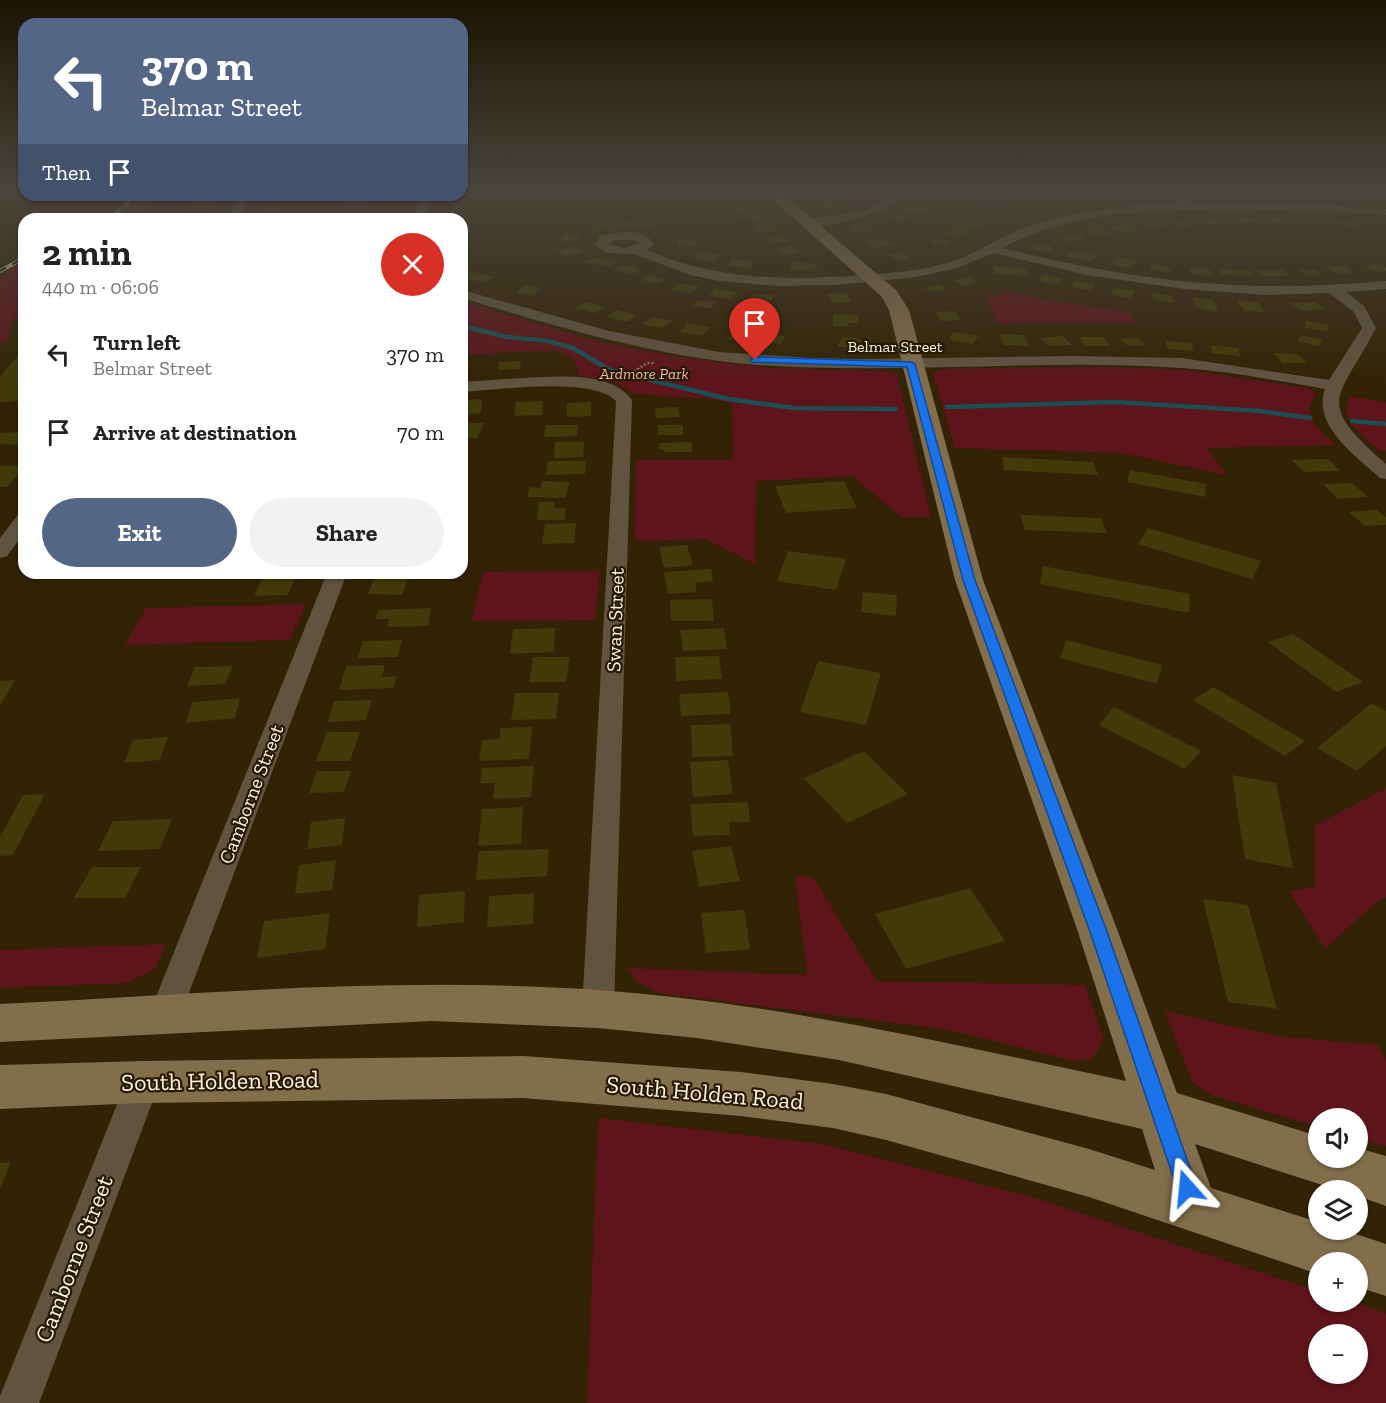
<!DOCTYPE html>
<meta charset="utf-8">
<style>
body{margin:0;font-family:"Zilla Slab",serif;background:#f2f2f2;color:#222;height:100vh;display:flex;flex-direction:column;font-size:22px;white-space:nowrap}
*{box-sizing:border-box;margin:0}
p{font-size:20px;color:#767676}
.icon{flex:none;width:33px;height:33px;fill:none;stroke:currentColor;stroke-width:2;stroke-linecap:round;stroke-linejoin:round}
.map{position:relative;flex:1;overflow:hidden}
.drawer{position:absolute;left:18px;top:213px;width:450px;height:366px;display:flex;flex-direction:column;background:#fff;border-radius:18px;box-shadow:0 2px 4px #0004}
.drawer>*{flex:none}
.guide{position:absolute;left:18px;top:18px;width:450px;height:183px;border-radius:18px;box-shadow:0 2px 4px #0004;background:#546685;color:#fff;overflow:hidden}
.tools{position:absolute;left:1308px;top:1108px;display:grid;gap:12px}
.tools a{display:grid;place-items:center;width:60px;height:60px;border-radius:50%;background:#fff;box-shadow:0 2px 4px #0004;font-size:30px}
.pin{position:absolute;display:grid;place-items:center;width:51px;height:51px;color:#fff;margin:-62px -26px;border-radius:50% 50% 50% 0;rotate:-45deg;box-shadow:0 0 6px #0007}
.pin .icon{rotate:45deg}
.me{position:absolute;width:66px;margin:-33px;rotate:342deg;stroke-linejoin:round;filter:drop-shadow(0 0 4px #0008)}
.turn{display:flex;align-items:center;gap:21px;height:126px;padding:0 24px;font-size:27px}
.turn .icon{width:78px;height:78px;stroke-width:2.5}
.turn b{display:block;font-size:42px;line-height:51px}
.then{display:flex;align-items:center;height:57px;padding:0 24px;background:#0003;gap:12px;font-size:22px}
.round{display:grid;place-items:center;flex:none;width:63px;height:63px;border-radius:32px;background:#f2f2f2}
.overview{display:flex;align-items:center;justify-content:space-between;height:102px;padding:0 24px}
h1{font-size:36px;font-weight:700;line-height:45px}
.cta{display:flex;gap:12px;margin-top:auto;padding:12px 24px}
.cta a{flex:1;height:69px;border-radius:36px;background:#546685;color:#fff;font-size:24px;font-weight:700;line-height:69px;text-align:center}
.cta a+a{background:#f2f2f2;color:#222}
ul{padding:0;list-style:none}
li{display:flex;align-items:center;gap:18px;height:78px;padding:0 24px}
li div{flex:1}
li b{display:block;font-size:22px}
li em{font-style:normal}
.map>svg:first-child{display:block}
.green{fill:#5d141a;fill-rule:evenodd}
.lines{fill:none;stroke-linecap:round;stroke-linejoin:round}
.stream{stroke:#1c4f53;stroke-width:4.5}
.building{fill:#413a09}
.path{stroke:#8e8169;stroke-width:2;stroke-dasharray:2 2;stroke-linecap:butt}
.street{fill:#61543f;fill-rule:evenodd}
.secondary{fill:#826e4b;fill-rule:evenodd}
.rail-casing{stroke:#cabeaa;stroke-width:4}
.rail{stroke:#281900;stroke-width:2;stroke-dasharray:7;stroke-linecap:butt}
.route{fill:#1a73e8;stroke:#114b97;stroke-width:1.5}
.labels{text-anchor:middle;stroke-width:4.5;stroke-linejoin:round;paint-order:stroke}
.far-street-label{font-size:16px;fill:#fdf3e2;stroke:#281900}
.far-park-label{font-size:16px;font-style:italic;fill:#efb6b4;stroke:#281900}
.street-label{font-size:20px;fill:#fdf3e2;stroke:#281900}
.near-street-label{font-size:24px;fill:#fdf3e2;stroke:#281900}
</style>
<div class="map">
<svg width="1386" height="1403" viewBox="0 0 1386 1403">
<rect width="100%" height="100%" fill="#322305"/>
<path class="green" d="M 780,188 L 837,188 L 883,192 L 884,196 L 875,205 L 858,211 C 833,194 822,197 793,199 Z
M 965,188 L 1083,188 L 1088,191 L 1046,195 L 989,204 L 967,200 Z
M 143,195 L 159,195 L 140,219 L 116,219 L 131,209 Z
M 24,263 L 24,312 L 11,322 L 8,342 L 0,343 L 0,277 Z
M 1009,292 L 1045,300 L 1130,312 L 1135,323 L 996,323 L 987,298 Z
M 462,301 L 591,340 L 671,356 L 770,368 L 891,371 L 897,374 L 931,517 L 901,517 L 852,476 L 756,481 L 755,564 L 705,539 L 635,541 L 636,460 L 733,460 L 732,403 L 711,399 L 635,394 L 611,380 L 578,376 L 575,359 L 554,350 L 462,355 Z
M 1105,367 L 1187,370 L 1308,388 L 1316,393 L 1309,409 L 1314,424 L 1335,445 L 1207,448 L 1227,475 L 1121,453 L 955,448 L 933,375 L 935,371 L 942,369 Z
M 1351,396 L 1386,403 L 1386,451 L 1379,451 C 1362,434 1337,421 1351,396 Z
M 600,571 L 595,620 L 471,621 L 483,572 Z
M 306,604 L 290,640 L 125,645 L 146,608 Z
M 1386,787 L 1386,897 L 1376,902 L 1325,949 L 1289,891 L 1315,887 L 1315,825 L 1380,792 Z
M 795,876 L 813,877 L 877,981 L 1085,985 L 1103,1038 L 1098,1051 L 1090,1059 L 1075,1061 L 950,1030 L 658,993 L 637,982 L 626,968 L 807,975 Z
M 166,944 L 156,968 L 127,983 L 0,988 L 0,950 Z
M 1165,1011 L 1276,1036 L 1378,1045 L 1386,1060 L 1386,1147 L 1358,1139 L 1358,1119 L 1318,1119 L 1318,1127 L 1211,1095 L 1192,1082 Z
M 598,1118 L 823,1144 L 1032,1197 L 1318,1291 L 1318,1302 L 1354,1302 L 1386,1313 L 1386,1403 L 587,1403 ZM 1318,1335 L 1358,1335 L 1358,1374 L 1318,1374 Z"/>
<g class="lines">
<path class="stream" d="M 462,326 L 507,337 L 548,341 L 573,348 L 610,370 L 728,399 L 794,408 L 896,409
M 947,407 L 1115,402 L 1260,411 L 1310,418
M 1352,421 L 1386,424"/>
</g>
<path class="building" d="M 589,189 L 590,194 L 565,196 L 564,190 Z
M 1249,189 L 1268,190 L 1273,196 L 1254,195 Z
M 1283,189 L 1305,192 L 1310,197 L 1289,196 Z
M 552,191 L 554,197 L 534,196 L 533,192 Z
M 1203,191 L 1221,196 L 1214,199 L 1195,195 Z
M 1322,192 L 1342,193 L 1347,200 L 1327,199 Z
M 521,193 L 522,198 L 502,200 L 502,194 Z
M 491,194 L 491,200 L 470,201 L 470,195 Z
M 1356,195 L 1379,199 L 1382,203 L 1360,202 Z
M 443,196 L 462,196 L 462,200 L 443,201 Z
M 915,196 L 931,197 L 930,203 L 914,202 Z
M 367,199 L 366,204 L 345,205 L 346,200 Z
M 835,202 L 842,206 L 824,209 L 817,204 Z
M 213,203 L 210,208 L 188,209 L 191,204 Z
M 751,204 L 755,210 L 735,211 L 731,205 Z
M 909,206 L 926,208 L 920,213 L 903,211 Z
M 281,210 L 277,219 L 260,219 L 264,211 Z
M 761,214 L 766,221 L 742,220 L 739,216 Z
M 898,215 L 912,218 L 900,223 L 887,219 Z
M 1250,217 L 1259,222 L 1239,223 L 1231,218 Z
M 1263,217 L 1283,218 L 1289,223 L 1268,222 Z
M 1217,219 L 1225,223 L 1206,224 L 1199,220 Z
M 622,220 L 657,224 L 652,229 L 617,226 Z
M 1186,220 L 1194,225 L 1177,226 L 1169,221 Z
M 1333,220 L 1359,222 L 1361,226 L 1336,224 Z
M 971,221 L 985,225 L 975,229 L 961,224 Z
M 1156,222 L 1166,227 L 1148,229 L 1139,223 Z
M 606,223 L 614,228 L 596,232 L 588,226 Z
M 1126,224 L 1138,230 L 1124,232 L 1112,227 Z
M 773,225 L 778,231 L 761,232 L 755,226 Z
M 868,225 L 874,231 L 856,232 L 851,226 Z
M 961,227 L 975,231 L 960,237 L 947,234 Z
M 1101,230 L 1110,235 L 1095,236 L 1086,231 Z
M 1076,233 L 1088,238 L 1070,242 L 1058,237 Z
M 564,234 L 581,235 L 577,242 L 559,241 Z
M 784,236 L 789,242 L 771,243 L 767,237 Z
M 939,238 L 954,242 L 945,246 L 930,242 Z
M 694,239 L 697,246 L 679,247 L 676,240 Z
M 883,240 L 897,245 L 871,248 L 864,241 Z
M 1033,244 L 1053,246 L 1051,252 L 1031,249 Z
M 576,246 L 584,253 L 564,256 L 556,250 Z
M 796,247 L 800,254 L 783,255 L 778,248 Z
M 1073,250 L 1098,256 L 1090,261 L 1065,256 Z
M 705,251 L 722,255 L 709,262 L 691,257 Z
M 899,252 L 912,258 L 900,261 L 887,255 Z
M 595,257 L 618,262 L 608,267 L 584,262 Z
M 1117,257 L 1137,260 L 1132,268 L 1112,265 Z
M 732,259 L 754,261 L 750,268 L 727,266 Z
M 791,262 L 817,264 L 815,272 L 788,270 Z
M 1152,264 L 1172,267 L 1171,273 L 1150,270 Z
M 1381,264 L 1386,267 L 1386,271 L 1376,272 L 1364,265 Z
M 626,265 L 641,271 L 629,275 L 614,269 Z
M 995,266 L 1027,269 L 1027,276 L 994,274 Z
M 1342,266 L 1355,273 L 1338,274 L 1325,267 Z
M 1189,268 L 1209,269 L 1213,276 L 1192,274 Z
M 1219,269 L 1248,270 L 1253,276 L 1223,275 Z
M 1315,269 L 1324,275 L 1307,276 L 1298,270 Z
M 1256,270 L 1283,270 L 1289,276 L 1262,276 Z
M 472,272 L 494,277 L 484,282 L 462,278 Z
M 651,275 L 666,280 L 656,284 L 641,280 Z
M 1044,275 L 1062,279 L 1055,285 L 1040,282 L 1042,280 L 1039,279 Z
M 968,277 L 979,282 L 964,286 L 953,280 Z
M 1075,281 L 1095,284 L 1091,290 L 1071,287 Z
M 681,283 L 700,287 L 690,293 L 672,289 Z
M 938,284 L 948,288 L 934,292 L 923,288 Z
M 524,285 L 541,287 L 533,295 L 516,293 Z
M 1114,288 L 1134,291 L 1131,299 L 1111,294 Z
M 715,289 L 737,292 L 731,299 L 709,296 Z
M 846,293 L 852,302 L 833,303 L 827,294 Z
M 1152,293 L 1173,296 L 1174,303 L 1153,300 Z
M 751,294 L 774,295 L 772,302 L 749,301 Z
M 1192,297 L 1213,299 L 1218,313 L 1196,307 Z
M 698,300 L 716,302 L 710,308 L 692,306 Z
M 1237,301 L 1258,302 L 1265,312 L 1244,311 Z
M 585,302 L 605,307 L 594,313 L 575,308 Z
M 1314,302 L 1326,309 L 1302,311 L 1291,303 Z
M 616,310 L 637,315 L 628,322 L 606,317 Z
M 955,311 L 961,320 L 941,321 L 935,312 Z
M 833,314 L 858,315 L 859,323 L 848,323 L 848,327 L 833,326 Z
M 653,317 L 673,321 L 662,328 L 642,324 Z
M 1306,321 L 1328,325 L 1328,332 L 1305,328 Z
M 688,323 L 711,327 L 702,336 L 679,332 Z
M 731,331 L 749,332 L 747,340 L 729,339 Z
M 953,332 L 978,336 L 973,344 L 949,340 Z
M 760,334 L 785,336 L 781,344 L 756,342 Z
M 999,334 L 1024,335 L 1029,346 L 1004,345 Z
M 1301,335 L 1323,340 L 1319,346 L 1297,341 Z
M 1063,336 L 1072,345 L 1049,346 L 1040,338 Z
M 843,337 L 861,339 L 856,349 L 837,346 Z
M 1079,337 L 1104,337 L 1111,346 L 1085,346 Z
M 1137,338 L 1146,345 L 1128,346 L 1120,339 Z
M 1165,341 L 1191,343 L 1194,351 L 1168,349 Z
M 1211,345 L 1238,348 L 1240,356 L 1212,353 Z
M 24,348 L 24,401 L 0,402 L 0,377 Z
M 1274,353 L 1298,354 L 1307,363 L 1282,363 Z
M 520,361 L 521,369 L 499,370 L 498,362 Z
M 482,399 L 481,413 L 462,415 L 462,400 Z
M 543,401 L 542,415 L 514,416 L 516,402 Z
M 591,402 L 591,416 L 567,417 L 567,403 Z
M 678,407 L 680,417 L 656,418 L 655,408 Z
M 462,423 L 484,423 L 477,438 L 462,438 Z
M 546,425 L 578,425 L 577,436 L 544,437 Z
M 658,425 L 683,425 L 683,435 L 658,435 Z
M 21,429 L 24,429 L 24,445 L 0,444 L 0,433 L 18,432 Z
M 555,442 L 584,442 L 583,457 L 554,458 Z
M 692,442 L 692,452 L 664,452 L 663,449 L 659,449 L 659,443 Z
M 1002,457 L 1093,462 L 1098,475 L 1004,470 Z
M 1328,459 L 1340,471 L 1304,472 L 1291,460 Z
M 548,461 L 586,461 L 585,474 L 546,475 Z
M 0,466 L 24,466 L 7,487 L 0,487 Z
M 1130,470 L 1206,484 L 1205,497 L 1127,482 Z
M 542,481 L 570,482 L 565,498 L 527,497 L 530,487 L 541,488 Z
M 844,481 L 857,508 L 786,513 L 775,486 Z
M 1352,483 L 1368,497 L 1338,499 L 1323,484 Z
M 539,502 L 555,502 L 554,508 L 566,508 L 565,520 L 537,520 Z
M 1377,510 L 1386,517 L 1386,525 L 1365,526 L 1349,512 Z
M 1020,515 L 1101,518 L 1107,533 L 1025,530 Z
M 576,523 L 574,543 L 542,544 L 545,524 Z
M 1148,528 L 1261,561 L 1252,579 L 1138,544 Z
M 687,545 L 693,565 L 664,568 L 659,547 Z
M 788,551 L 846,559 L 836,590 L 777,581 Z
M 1043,566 L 1190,594 L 1189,613 L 1040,584 Z
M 711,569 L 713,581 L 695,583 L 697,592 L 668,594 L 664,572 Z
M 375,576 L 409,576 L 402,595 L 368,594 Z
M 295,578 L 288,595 L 254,596 L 262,579 Z
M 863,592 L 897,595 L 896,616 L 861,612 Z
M 712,599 L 714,621 L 671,621 L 670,600 Z
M 431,608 L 428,626 L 387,627 L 389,619 L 375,619 L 378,610 Z
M 555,628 L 554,652 L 510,654 L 513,629 Z
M 724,628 L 727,649 L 683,651 L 680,630 Z
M 1293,634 L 1363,682 L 1336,692 L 1268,642 Z
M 402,640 L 398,657 L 358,658 L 363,641 Z
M 1066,640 L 1162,665 L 1157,684 L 1060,658 Z
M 719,656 L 722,679 L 676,681 L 675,657 Z
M 533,657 L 570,657 L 566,682 L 529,682 Z
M 818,661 L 881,673 L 866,725 L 800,712 Z
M 385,665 L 382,677 L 397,676 L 393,688 L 339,690 L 346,666 Z
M 233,666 L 225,684 L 187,686 L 195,667 Z
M 15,680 L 0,706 L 0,681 Z
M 1213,687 L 1305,741 L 1285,756 L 1193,700 Z
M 728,692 L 731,714 L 681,716 L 679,694 Z
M 515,693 L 559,693 L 556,719 L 511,720 Z
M 240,698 L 235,718 L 186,723 L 192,702 Z
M 372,700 L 366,720 L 328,722 L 334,701 Z
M 1372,703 L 1386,711 L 1386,746 L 1357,771 L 1317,748 Z
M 1114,707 L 1201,751 L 1185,769 L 1099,725 Z
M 730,724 L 733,756 L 692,757 L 691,725 Z
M 532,727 L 529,759 L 479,761 L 482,740 L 500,739 L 501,728 Z
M 327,732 L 360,732 L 350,761 L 316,761 Z
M 168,737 L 160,760 L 124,763 L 133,740 Z
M 864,751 L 908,794 L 847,823 L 804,778 Z
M 728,760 L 733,794 L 693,797 L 690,762 Z
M 534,766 L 531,797 L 493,799 L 495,783 L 480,783 L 482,768 Z
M 317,771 L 351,771 L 344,792 L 309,793 Z
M 1232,775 L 1276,783 L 1293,868 L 1245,859 Z
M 45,794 L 13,855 L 0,856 L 0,837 L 23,795 Z
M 748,802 L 750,822 L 729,822 L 730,835 L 693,836 L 690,804 Z
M 523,807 L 521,844 L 478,846 L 482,809 Z
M 345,818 L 342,845 L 307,849 L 311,822 Z
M 172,819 L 160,849 L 98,851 L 113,821 Z
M 731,846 L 740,881 L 699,887 L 692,851 Z
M 549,849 L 547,876 L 476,880 L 479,851 Z
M 336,860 L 332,890 L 295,894 L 299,865 Z
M 92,867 L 141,867 L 125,898 L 74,898 Z
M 970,888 L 1005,941 L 906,969 L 875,914 Z
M 465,891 L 464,922 L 417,927 L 419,895 Z
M 534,893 L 533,924 L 487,927 L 489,896 Z
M 1203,899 L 1248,905 L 1277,1009 L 1228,1002 Z
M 744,910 L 750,949 L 706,953 L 701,913 Z
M 330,913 L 325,949 L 257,958 L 264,921 Z
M 11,1162 L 0,1189 L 0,1163 Z"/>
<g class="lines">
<path class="path" d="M 624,378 L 647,363 L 654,363"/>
<path class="street" d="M 886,188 L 896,188 L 896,201 C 883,214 813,234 800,223 L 806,219 L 858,212 L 885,200 Z
M 1156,188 L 1168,188 L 1191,203 L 1278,202 L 1386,209 L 1386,215 C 1320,210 1255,209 1189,210 C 1127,212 1058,216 1003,248 C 1089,270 1178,285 1267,286 C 1307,287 1346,284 1386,281 L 1386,289 L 1346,292 L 1364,306 L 1376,328 C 1338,401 1313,400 1386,464 L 1386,479 L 1380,478 C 1356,456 1312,426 1325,389 C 1278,381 1230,371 1182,368 C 1041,358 899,375 757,365 C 656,357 558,327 462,298 L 462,290 L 609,331 L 719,352 L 810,358 L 863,359 L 1076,356 L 1182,358 L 1329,380 L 1362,328 L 1354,312 L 1329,293 L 1266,295 L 1184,289 L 1087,275 L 994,253 L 957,268 L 916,277 L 836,285 L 777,286 L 719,281 L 691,275 L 634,254 L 607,253 L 595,245 L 600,236 C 618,232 642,226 654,244 L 647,250 C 715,280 787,281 861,275 C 891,273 922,271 951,262 C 977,254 999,237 1024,228 C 1072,210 1127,206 1177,203 ZM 616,240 L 634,240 L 641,243 L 624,248 L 608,244 Z
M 240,195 L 289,195 L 283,198 L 249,200 L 238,219 L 226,219 Z
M 419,195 L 431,195 L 427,219 L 415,219 Z
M 523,378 C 556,377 610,370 632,400 L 614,1009 L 609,1019 L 598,1023 L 587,1019 L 582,1009 L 616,401 C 592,376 497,390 462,392 L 462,382 Z
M 24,514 L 24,533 L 7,556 L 0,558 L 0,538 L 17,516 Z
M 327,573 L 347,573 L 181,1014 L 176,1024 L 165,1028 L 154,1024 L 149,1014 Z
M 143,1066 L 155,1071 L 160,1082 L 39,1403 L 0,1403 L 0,1396 L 126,1082 L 131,1071 Z"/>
<path class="secondary" d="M 760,188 L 776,188 L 896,290 L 909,310 L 983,580 L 1117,929 L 1177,1093 L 1318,1136 L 1318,1158 L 1358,1158 L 1358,1148 L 1386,1156 L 1386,1206 L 1358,1196 L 1358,1191 L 1341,1191 L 1195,1144 L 1211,1188 L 1318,1222 L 1318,1230 L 1344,1230 L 1386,1244 L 1386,1296 L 1358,1287 L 1358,1263 L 1318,1263 L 1318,1274 L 1089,1197 L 886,1140 L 833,1128 L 741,1116 L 523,1098 L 143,1103 L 0,1109 L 0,1065 L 143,1061 L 523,1056 L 741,1072 L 833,1084 L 886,1094 L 1089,1149 L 1155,1170 L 1142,1129 L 839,1060 L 697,1038 L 598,1028 L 432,1021 L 0,1042 L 0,1004 C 199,994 399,976 598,990 C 777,1003 951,1044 1126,1081 L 1077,929 L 955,580 L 889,310 L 882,297 Z"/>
<defs>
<path id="rail" d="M 108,219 L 121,210 L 135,195
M 0,271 L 24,258"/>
</defs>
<use href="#rail" class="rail-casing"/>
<use href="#rail" class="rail"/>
</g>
<linearGradient id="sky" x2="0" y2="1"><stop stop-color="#1c1303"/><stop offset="0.49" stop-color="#49453b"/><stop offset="1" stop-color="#49453b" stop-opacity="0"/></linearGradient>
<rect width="1386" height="384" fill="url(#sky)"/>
<path class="route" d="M 755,357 L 911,362 L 915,364 L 975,580 L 1106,929 L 1197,1188 L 1194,1196 L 1187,1199 L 1180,1196 L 1177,1188 L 1089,929 L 963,580 L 907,367 L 752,362 L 750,360 Z"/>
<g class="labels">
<g class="far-street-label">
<text x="895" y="352">Belmar Street</text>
</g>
<g class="far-park-label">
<text x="644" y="379">Ardmore Park</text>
</g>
<g class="street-label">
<text transform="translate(615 620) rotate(-88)" y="7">Swan Street</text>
<text transform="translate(251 794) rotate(-69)" y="7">Camborne Street</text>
</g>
<g class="near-street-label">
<text transform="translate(220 1081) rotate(-1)" y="8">South Holden Road</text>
<text transform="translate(705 1093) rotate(5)" y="8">South Holden Road</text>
<text transform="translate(74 1259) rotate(-69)" y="8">Camborne Street</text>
</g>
</g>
</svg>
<div class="tools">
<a><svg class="icon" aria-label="sound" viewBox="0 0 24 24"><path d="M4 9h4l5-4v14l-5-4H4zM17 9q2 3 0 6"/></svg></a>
<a><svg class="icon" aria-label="layers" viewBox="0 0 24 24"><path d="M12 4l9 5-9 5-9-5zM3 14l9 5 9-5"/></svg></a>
<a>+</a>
<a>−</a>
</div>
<div class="pin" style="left:755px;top:360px;background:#d93025"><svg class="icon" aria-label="arrive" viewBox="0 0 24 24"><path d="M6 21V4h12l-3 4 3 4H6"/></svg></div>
<svg class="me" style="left:1187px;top:1188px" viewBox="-20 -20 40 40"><path d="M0-17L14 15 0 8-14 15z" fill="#1a73e8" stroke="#fff" stroke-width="4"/></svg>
<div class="guide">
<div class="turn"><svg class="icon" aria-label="left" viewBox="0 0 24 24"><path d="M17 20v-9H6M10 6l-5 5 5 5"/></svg><div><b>370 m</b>Belmar Street</div></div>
<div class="then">Then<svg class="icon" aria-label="arrive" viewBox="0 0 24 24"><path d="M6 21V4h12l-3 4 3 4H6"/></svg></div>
</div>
<section class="drawer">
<div class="overview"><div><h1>2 min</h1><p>440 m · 06:06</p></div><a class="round" style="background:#d93025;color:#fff"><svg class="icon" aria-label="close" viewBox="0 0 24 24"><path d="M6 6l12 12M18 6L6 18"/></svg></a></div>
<ul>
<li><svg class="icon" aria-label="left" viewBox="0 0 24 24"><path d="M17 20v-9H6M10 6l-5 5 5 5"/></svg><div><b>Turn left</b><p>Belmar Street</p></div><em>370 m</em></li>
<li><svg class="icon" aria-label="arrive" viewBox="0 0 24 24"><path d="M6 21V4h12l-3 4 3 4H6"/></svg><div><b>Arrive at destination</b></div><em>70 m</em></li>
</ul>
<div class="cta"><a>Exit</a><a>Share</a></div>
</section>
</div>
